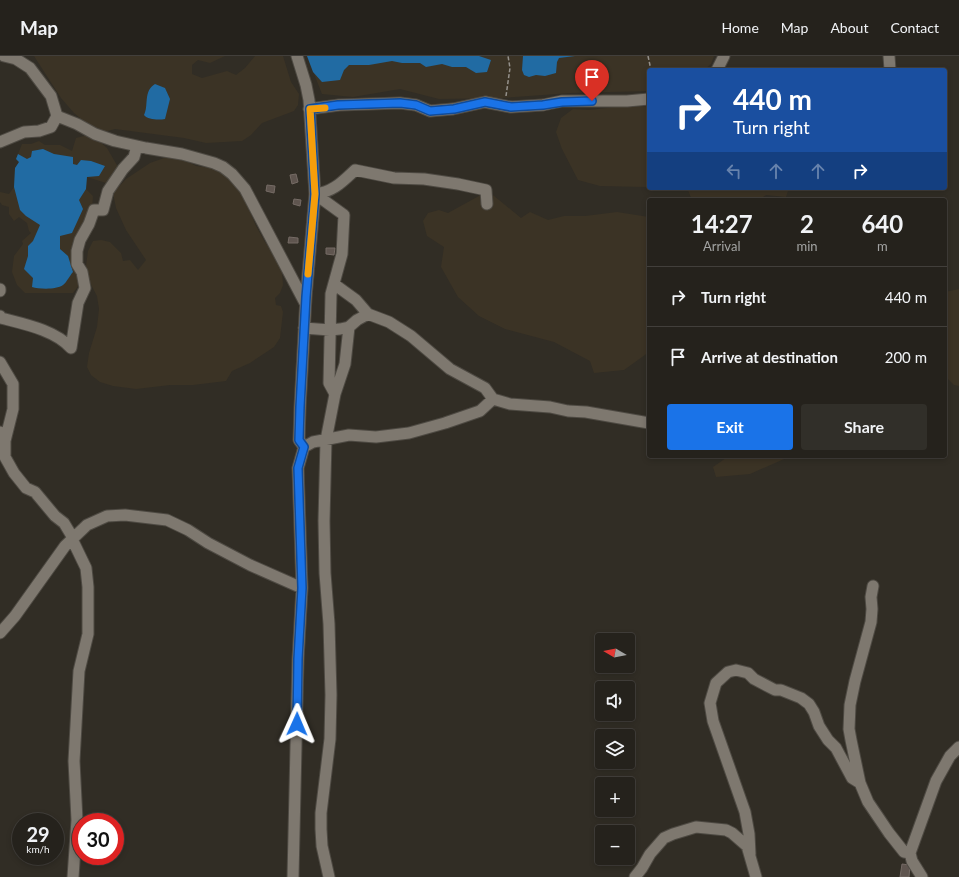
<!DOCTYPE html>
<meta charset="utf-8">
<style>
body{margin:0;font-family:Lato,sans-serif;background:#312f29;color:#f1f3f6;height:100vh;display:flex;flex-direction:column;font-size:15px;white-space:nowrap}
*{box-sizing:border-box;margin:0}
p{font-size:13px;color:#a3a4a3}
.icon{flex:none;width:22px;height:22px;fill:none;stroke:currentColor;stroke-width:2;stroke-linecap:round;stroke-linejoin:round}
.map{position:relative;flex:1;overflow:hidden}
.details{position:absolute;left:647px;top:142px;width:300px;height:260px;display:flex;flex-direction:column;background:#25221c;border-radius:4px;box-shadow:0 2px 6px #0003,0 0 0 1px #423f3b}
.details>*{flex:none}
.top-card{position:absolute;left:647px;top:12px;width:300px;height:122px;border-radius:4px;box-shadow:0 2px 6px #0003,0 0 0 1px #423f3b;background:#1a4fa0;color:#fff;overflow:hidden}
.needle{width:26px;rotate:280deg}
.fabs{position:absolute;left:595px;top:577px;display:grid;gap:8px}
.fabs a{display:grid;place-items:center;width:40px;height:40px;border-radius:4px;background:#25221c;box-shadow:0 2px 6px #0003,0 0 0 1px #423f3b;font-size:20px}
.speed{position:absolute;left:12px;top:757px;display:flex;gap:8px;font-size:20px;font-weight:700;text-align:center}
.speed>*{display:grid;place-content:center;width:52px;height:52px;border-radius:50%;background:#25221c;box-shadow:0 2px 6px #0003,0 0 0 1px #423f3b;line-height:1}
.speed small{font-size:10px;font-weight:400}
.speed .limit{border:6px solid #d22;background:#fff;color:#111}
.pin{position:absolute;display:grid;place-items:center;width:34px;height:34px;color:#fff;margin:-41px -17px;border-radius:50% 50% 50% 0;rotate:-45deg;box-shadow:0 0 4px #0007}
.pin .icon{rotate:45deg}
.me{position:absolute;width:44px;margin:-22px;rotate:1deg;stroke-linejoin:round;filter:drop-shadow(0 0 3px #0008)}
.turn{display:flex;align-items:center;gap:14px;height:84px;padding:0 20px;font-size:18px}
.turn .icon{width:52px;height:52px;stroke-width:2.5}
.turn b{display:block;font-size:28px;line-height:34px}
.lanes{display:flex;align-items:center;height:38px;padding:0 20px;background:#0003;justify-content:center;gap:20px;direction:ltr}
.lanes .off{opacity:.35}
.eta{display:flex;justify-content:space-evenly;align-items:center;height:68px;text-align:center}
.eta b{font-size:24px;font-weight:700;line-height:28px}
.cta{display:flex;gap:8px;margin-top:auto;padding:8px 20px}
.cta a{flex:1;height:46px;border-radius:4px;background:#1a73e8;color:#fff;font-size:16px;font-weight:700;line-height:46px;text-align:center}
.cta a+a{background:#312f29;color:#f1f3f6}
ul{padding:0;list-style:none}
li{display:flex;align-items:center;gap:12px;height:60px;padding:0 20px;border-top:1px solid #423f3b}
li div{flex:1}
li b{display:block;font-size:15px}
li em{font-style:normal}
header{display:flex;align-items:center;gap:24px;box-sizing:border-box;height:56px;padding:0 20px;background:#25221c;border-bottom:1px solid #423f3b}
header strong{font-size:19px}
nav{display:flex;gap:22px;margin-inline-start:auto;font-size:14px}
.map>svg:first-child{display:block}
.built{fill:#3b3325}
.water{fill:#216ba3}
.building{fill:#5f554f;stroke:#756b65}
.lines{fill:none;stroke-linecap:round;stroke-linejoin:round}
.minor-casing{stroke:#4e4a43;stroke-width:13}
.path{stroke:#95918b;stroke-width:1.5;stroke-dasharray:4 2;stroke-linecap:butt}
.minor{stroke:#7e786f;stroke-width:11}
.route-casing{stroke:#114b97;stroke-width:10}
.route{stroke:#1a73e8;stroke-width:7}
.slow{stroke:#f59e0b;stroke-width:7}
</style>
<header>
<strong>Map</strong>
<nav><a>Home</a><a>Map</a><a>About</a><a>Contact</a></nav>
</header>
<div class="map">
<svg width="959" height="821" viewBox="0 0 959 821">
<rect width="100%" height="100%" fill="#312d25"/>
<path class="built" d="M 34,0 L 225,0 L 210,7 L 198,4 L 192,9 L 192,18 L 202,22 L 227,15 L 236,19 L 245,12 L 255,0 L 283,0 L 291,26 L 299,38 L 298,49 L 294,55 L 262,67 L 251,79 L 242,85 L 206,87 L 184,82 L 115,73 L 104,76 L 91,71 L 74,57 L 61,42 Z
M 307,0 L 714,0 L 711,8 L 704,14 L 649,14 L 649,35 L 571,37 L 502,42 L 439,43 L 400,33 L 353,41 L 322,38 Z
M 649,50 L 649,129 L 646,131 L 600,130 L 578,124 L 562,93 L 556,76 L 561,62 L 573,53 L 589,54 L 615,51 Z
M 88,79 L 99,85 L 107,92 L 118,111 L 114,121 L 106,127 L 87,121 L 86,133 L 93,140 L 92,154 L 80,173 L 80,228 L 73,237 L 25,237 L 17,229 L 12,216 L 14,200 L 23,188 L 22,185 L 31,177 L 29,175 L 27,167 L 19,161 L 14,165 L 9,158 L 9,151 L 2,149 L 0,146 L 0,136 L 9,138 L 14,131 L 15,112 L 19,106 L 16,103 L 22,88 L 31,88 L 39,85 L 45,89 L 60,89 L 72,95 L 76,82 Z
M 167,101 L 181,102 L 196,110 L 212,112 L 228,121 L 240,132 L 256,170 L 265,186 L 277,202 L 282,216 L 283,229 L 280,237 L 275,242 L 276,249 L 281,250 L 283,256 L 280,282 L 274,291 L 250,307 L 232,315 L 226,325 L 193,329 L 170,329 L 136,333 L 113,330 L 100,326 L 91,319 L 87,311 L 89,297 L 97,271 L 99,253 L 97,240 L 88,223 L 86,210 L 88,195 L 93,185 L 101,184 L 110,186 L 121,197 L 123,205 L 130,204 L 138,214 L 146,204 L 126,174 L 116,152 L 113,137 L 126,123 L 150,107 Z
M 687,132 L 789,132 L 786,141 L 766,139 L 760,143 L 761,144 L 692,144 Z
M 488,135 L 521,162 L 530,156 L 548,164 L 564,160 L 585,160 L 617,156 L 649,161 L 649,296 L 624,314 L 594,317 L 590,305 L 554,286 L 505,273 L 479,260 L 458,241 L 441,211 L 444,191 L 427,180 L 423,165 L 428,157 L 439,154 L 448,157 Z
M 959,233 L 959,330 L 954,329 L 945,320 L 945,236 Z
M 726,400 L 791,400 L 750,418 L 716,421 L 713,411 L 726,402 Z"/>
<path class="water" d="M 307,0 L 479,0 L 491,4 L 487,16 L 476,17 L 466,11 L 452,11 L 442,8 L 426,11 L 420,7 L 402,7 L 392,5 L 369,9 L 349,9 L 344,14 L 340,24 L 322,26 L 313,16 Z
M 523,0 L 575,0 L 559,2 L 557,6 L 556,17 L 545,20 L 536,19 L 529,21 L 524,19 L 522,14 Z
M 155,28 L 165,32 L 170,43 L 165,63 C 159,64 148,64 144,59 C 149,50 143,35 155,28 Z
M 43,93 L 54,98 L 73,101 L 73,108 L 77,109 L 81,104 L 91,105 L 105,110 L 99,120 L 87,121 L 86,133 L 79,144 L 83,153 L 72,177 L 60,180 L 60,193 L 68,200 L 73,216 C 70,219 67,226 63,229 C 56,234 39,233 32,231 L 33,222 L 24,213 L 28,200 L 28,190 L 33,185 L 40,169 L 26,160 L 20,154 L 14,131 L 15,112 L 19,106 L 16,103 L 18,98 L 27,103 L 31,101 L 32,95 Z"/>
<path class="building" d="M 296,118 L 298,126 L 292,128 L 290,119 Z
M 267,129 L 275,130 L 274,137 L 266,135 Z
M 294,143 L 301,144 L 300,150 L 293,148 Z
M 289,181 L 298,182 L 298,187 L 288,187 Z
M 326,192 L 335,192 L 334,199 L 326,198 Z
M 902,808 L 910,809 L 909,821 L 900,821 Z"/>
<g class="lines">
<defs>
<path id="minor" d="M 4,0 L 16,3 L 30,12 L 51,40 L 57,60 L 77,68 L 95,78 L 115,85 L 146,92 L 182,98 L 214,107 L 223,111 L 232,118 L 245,133 L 305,247
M 889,0 L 890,14
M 717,14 L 724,0
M 309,53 L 339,49 L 400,47 L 416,49 L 430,55 L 453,53 L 485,46 L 511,51 L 543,49 L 562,45 L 627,45 L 649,43
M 0,86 L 24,76 L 39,75 L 51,71 L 57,60
M 315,138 L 344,159 L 342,198 L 331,238 L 329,327 L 335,338 L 326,384 L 324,465 L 325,517 L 329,568 L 331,639 L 330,683 L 321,757 L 321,773 L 322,790 L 329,821
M 315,138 C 333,136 342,126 355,114 L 394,122 L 424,123 L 458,128 L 486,134 L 487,148
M 334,228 L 356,244 L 368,258 L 389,266 L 411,280 L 450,313 L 485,332 L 493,343 L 510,348 L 550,351 L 568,355 L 586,356 L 649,367
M 0,233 L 0,235
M 0,260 L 1,262 C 24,268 55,274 71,292
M 304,272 L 330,274 L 340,273 L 349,271 L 357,264 L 368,258
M 71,292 L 78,247 L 85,232 L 82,216 L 77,208 L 77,195 L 80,184 L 89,168 L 94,154 L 103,154 L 108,135 L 123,113 L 134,101 L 137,90
M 0,306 L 13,328 L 13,353 L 5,385 L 3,388
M 335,338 L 345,308 L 349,271
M 0,376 L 5,385 L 5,401 L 14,417 L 26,432 L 35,436 L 55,460 L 64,467 L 73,482
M 304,391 L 313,386 L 349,379 L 376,381 L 409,377 L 445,367 L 480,355 L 493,343
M 72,483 L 86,512 L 88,531 L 88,578 L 79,615 L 74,705 L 77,764 L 73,821
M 873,530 L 871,541 L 872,553 L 871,566 L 855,625 L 850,649 L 849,673 L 851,684 L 860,727 L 868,746 L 889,777 L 904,796 L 910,797
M 0,577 L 15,560 L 65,490 L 87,469 L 107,460 L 125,459 L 167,464 L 188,474 L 208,487 L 250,509 L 302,532
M 750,798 L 749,778 L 745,756 L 713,665 L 710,647 L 716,627 L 728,616 L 736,614 L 748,617 L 754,623 L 775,634 L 781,634 L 801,642 L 809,648 L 814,656 L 819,670 L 828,684 L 836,692 L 852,722 L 860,727
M 293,821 L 298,603 L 302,532 L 298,412 L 304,391 L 299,384 L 300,351 L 306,241 L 315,138 L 309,44 L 306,29 L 297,0
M 635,821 L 642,812 L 650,798 L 664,782 L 673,778 L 696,771 L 726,774 L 732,777 L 747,790 L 756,821
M 922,821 L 912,805 L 910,797 L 936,725 L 950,700 L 959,691"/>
</defs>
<use href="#minor" class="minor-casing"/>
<path class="path" d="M 648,0 L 651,14
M 506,40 L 510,12 L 508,0"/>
<use href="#minor" class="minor"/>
</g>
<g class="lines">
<defs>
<path id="route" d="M 297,668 L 298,603 L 302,532 L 298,412 L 304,391 L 299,384 L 300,351 L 306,241 L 315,138 L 310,53 L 338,49 L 400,47 L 416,49 L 430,55 L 454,53 L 485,46 L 511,51 L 543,49 L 562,46 L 592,45"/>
</defs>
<use href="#route" class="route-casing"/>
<use href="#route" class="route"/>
<path class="slow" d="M 308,218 L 315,138 L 310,53 L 325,52"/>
</g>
</svg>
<div class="fabs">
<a><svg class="needle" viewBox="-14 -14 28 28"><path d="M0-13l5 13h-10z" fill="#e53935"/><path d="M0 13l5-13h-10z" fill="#a3a4a3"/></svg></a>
<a><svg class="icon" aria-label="sound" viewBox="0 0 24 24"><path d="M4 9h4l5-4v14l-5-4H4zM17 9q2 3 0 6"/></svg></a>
<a><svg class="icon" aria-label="layers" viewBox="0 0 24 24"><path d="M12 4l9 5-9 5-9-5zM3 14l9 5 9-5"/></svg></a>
<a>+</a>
<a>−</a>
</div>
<div class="speed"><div>29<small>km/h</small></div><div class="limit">30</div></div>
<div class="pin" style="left:592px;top:45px;background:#d93025"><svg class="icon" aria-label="arrive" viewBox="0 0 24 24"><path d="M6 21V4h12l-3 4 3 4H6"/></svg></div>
<svg class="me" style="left:297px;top:668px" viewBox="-20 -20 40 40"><path d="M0-17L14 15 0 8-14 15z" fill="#1a73e8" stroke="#fff" stroke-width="4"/></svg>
<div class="top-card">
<div class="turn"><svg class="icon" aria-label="right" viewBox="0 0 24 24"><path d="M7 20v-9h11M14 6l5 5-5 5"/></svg><div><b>440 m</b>Turn right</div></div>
<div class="lanes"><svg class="icon off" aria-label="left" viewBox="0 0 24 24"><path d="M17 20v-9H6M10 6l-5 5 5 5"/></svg><svg class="icon off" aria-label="ahead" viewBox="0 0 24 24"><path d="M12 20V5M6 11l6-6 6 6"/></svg><svg class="icon off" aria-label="ahead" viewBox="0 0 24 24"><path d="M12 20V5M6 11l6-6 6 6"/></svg><svg class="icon" aria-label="right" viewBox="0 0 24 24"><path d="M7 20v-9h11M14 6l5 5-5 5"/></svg></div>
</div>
<section class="details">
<div class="eta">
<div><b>14:27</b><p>Arrival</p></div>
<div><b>2</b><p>min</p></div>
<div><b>640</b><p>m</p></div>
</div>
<ul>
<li><svg class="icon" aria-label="right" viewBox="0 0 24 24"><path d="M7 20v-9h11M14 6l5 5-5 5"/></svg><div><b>Turn right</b></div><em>440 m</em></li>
<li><svg class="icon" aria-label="arrive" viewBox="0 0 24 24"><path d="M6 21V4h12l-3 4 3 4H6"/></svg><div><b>Arrive at destination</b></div><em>200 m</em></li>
</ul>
<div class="cta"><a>Exit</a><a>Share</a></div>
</section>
</div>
